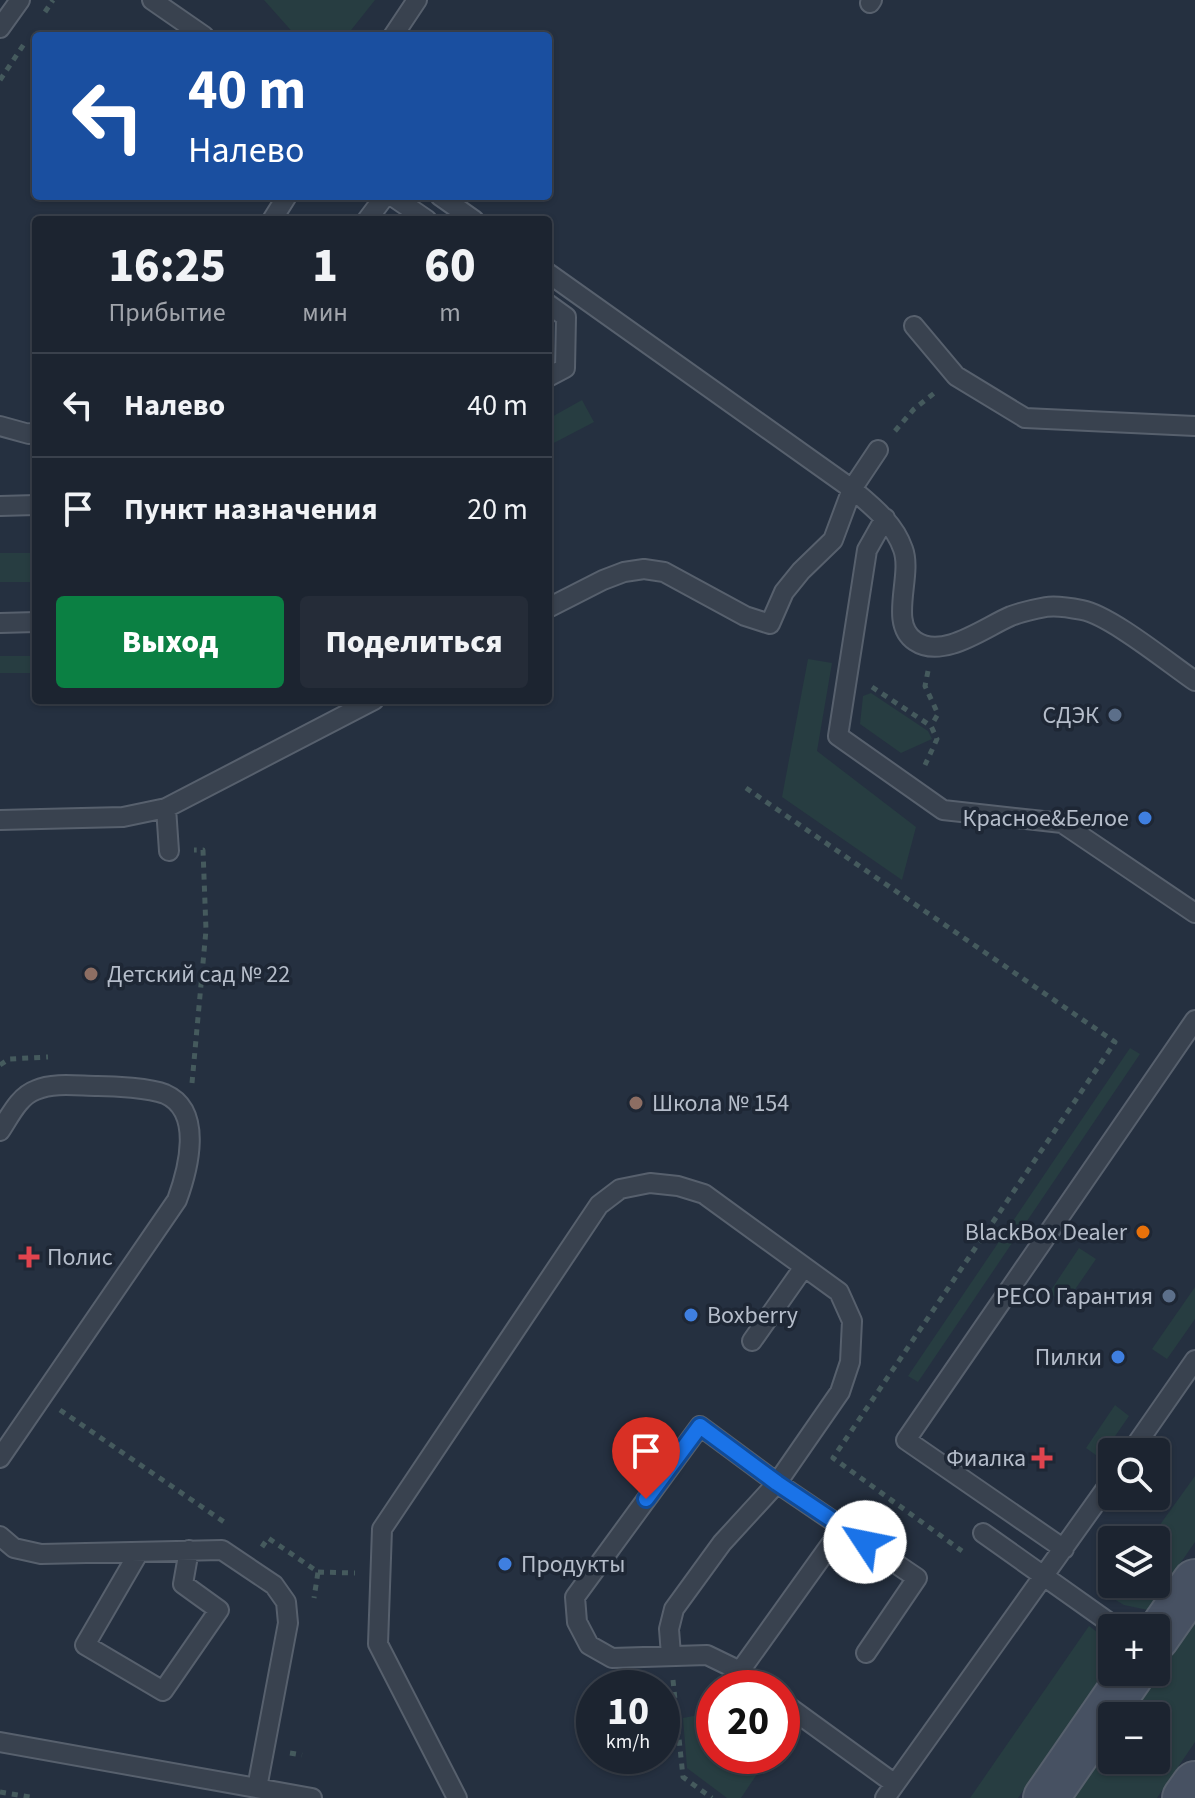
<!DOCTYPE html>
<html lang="ru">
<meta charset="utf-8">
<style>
body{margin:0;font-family:"Source Sans 3",sans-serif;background:#252c38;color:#f1f3f6;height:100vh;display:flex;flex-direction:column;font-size:30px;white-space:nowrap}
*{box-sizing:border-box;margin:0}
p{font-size:26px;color:#a0a4ab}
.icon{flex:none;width:44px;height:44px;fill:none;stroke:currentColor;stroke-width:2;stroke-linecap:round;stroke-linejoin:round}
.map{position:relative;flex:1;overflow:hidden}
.side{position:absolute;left:32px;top:216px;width:520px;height:488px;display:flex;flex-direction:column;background:#1c2430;border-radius:8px;box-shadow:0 2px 6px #0004,0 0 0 2px #3a414c}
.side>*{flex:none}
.banner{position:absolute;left:32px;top:32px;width:520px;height:168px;border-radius:8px;box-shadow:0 2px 6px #0004,0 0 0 2px #3a414c;background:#1a4fa0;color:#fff;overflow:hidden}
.buttons{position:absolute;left:1098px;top:1438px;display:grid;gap:16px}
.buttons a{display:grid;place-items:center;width:72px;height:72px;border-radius:8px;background:#1c2430;box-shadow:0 2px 6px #0004,0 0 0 2px #3a414c;font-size:40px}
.speed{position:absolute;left:576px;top:1670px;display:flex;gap:16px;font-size:40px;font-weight:700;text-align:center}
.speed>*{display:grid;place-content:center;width:104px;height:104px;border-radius:50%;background:#1c2430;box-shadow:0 2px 6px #0004,0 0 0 2px #3a414c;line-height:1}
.speed small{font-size:20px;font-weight:400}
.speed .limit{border:12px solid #d22;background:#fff;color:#111}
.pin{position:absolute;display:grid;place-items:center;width:68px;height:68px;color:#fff;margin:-82px -34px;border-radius:50% 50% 50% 0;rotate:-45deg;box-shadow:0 0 8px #0007}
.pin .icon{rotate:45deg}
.me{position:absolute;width:88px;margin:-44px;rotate:304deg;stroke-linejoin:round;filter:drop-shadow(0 0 6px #0008)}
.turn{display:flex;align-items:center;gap:28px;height:168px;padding:0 24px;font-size:36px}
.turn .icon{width:104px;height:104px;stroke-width:2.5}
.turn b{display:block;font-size:56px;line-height:68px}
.eta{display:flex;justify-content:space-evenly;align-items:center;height:136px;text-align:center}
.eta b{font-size:48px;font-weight:800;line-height:56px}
.cta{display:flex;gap:16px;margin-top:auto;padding:16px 24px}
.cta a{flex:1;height:92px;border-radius:8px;background:#0b8043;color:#fff;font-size:32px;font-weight:800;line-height:92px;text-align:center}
.cta a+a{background:#252c38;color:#f1f3f6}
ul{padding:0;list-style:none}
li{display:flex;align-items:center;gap:24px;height:104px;padding:0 24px;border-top:2px solid #3a414c}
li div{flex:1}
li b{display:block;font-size:30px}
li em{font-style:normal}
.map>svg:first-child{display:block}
.green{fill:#273d41}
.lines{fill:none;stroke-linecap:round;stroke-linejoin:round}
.lane-casing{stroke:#57606d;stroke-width:22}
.secondary-casing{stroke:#57606d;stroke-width:48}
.path{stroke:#455a5d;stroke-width:5;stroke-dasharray:6 6;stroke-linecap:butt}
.lane{stroke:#39424f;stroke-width:18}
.secondary{stroke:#475162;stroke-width:44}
.route-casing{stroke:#114b97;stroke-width:20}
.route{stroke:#1a73e8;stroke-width:14}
.service-dot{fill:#5c6f8a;stroke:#1e2735;stroke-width:3}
.shop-dot{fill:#3f7fe0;stroke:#1e2735;stroke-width:3}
.education-dot{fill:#8d6e63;stroke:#1e2735;stroke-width:3}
.food-dot{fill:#e8710a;stroke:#1e2735;stroke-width:3}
.health-dot{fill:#e0444e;stroke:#1e2735;stroke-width:3}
.labels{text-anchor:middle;stroke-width:7;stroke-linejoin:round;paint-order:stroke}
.poi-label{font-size:24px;fill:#b5bdca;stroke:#1e2735;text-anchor:end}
</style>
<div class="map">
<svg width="1195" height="1798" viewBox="0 0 1195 1798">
<rect width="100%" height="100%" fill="#253040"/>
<path class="green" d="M 264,0 L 375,0 L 348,34 L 296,36 Z
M 582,400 L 594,422 L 548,446 L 548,419 Z
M 0,553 L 36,553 L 36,582 L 0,582 Z
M 0,656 L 36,656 L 36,673 L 0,673 Z
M 808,659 L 832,663 L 817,751 L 916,827 L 902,880 L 782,797 Z
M 871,693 L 928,731 L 932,739 L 901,753 L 860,724 L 863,696 Z
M 1130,1048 L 1140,1054 L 918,1382 L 908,1376 Z
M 1079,1248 L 1096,1259 L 1065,1304 L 1049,1293 Z
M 1195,1287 L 1195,1319 L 1167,1359 L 1152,1349 Z
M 1115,1405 L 1129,1416 L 1100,1458 L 1086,1448 Z
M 1195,1476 L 1195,1542 L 1148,1610 L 1124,1605 L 1109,1596 L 1118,1584 L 1156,1584 L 1156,1540 L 1149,1540 Z
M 1195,1619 L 1195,1742 L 1157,1798 L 1072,1798 L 1112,1740 L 1112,1760 L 1156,1760 L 1156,1716 L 1128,1716 Z
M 1089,1626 C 1103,1636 1112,1644 1112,1661 L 1018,1798 L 970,1798 Z
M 714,1712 L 714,1756 L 757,1756 L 763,1765 L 741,1798 L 727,1798 L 687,1768 L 683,1718 Z"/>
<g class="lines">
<defs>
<path id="lane" d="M 152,0 L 204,36
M 870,3 L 872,0
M 0,28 L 20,0
M 393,36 L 417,0
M 392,196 L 427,220
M 440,196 L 474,220
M 272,220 L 287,196
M 367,220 L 385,196
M 548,273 L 852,489 C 872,506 894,523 903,549 C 913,576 888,623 915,641 C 943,660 985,627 1011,616 C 1022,612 1035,609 1046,607 C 1057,605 1072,608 1082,610 C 1110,615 1170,664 1195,681
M 548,304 L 566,317 L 565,368 L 548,377
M 914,326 L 956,376 L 1025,418 L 1195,426
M 0,426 L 29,434 L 36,432
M 0,506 L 36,505
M 885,518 L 867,550 L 838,736 L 943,810 L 1062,823 L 1195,913
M 548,608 L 603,580 L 624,572 L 644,569 L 664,572 L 745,616 L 770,624 L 784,592 L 801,571 L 833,540 L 852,489 L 878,450
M 0,623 L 36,622
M 166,808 L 169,851
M 0,820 L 123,817 L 166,808 L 374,700
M 0,1131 C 10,1116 19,1096 36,1090 C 54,1082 79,1086 98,1086 C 114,1086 150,1088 165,1094 C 204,1111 188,1170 177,1200 L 0,1458
M 752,1341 L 804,1267
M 1131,1452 L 1195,1360
M 983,1533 L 1117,1628
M 0,1536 L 14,1548 L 41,1554 L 222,1550 L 274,1585 L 286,1602 L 288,1623 L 257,1788
M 1064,1549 L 906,1440 L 1195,1020
M 139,1552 L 85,1645 L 163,1691 L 219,1610 L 183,1584 L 189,1550
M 671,1655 L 669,1629 L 674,1609 L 722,1543 L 777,1483 L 917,1578 L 866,1653
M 740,1671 L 843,1527
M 782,1702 L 895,1784
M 0,1742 L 312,1798
M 457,1798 L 378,1644 L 382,1529 L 599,1205 L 620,1189 L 650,1183 L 678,1186 L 704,1194 L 839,1292 L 852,1321 L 850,1362 L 840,1392 L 777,1483 L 700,1426 L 575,1597 L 577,1622 L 589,1645 L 612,1658 L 707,1655 L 740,1671 L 763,1688
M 885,1798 L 1112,1480"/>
<path id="secondary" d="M 1156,1638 L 1195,1582
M 1046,1798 L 1133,1672
M 1185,1798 L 1195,1784"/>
</defs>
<use href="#lane" class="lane-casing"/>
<use href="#secondary" class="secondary-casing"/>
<path class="path" d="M 45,12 L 53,0
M 0,80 L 24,44
M 895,431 L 914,409 L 937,391
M 928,671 L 925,686 L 938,714 L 931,726
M 872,687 L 931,726 L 937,739 L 925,765
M 746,788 L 1115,1042 L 833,1458 L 962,1551
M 0,1065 L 9,1059 L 48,1057
M 192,1083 L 206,930 L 203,850 L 194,850
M 60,1410 L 227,1524
M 877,1523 L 892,1501
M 262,1547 L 268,1538 L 318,1572 L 314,1598
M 318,1572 L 355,1573
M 673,1680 L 683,1777 L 712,1798
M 290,1753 L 302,1755
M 0,1792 L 35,1798"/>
<use href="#lane" class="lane"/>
<use href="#secondary" class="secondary"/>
</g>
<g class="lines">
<defs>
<path id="route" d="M 646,1499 L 700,1426 L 777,1483 L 865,1542"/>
</defs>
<use href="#route" class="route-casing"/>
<use href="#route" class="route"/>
</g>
<g class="service-dot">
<circle cx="1115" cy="715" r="8"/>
<circle cx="1169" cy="1296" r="8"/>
</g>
<g class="shop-dot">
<circle cx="1145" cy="818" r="8"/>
<circle cx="691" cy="1315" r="8"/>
<circle cx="1118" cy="1357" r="8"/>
<circle cx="505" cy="1564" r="8"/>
</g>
<g class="education-dot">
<circle cx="91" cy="974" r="8"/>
<circle cx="636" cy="1103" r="8"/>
</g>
<circle class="food-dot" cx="1143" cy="1232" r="8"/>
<g class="health-dot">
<path d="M25 1245h8v8h8v8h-8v8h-8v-8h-8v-8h8z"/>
<path d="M1038 1446h8v8h8v8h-8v8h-8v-8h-8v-8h8z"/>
</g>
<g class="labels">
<g class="poi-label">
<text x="1099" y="723">СДЭК</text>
<text x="1129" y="826">Красное&amp;Белое</text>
<text x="107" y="982" text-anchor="start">Детский сад № 22</text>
<text x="652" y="1111" text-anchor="start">Школа № 154</text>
<text x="1127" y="1240">BlackBox Dealer</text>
<text x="47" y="1265" text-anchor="start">Полис</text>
<text x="1153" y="1304">РЕСО Гарантия</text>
<text x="707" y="1323" text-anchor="start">Boxberry</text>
<text x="1102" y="1365">Пилки</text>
<text x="1026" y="1466">Фиалка</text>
<text x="521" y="1572" text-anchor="start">Продукты</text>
</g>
</g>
</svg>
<div class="buttons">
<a><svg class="icon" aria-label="search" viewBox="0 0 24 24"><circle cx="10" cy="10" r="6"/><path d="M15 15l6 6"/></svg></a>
<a><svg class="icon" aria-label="layers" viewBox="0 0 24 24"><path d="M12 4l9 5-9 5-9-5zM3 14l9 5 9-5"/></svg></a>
<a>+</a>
<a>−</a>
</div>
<div class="speed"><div>10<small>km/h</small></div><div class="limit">20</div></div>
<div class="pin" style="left:646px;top:1499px;background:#d93025"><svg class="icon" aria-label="arrive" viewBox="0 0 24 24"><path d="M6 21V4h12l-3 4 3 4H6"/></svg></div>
<svg class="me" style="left:865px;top:1542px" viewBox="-20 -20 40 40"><circle r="19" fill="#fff"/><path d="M0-13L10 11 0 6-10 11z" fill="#1a73e8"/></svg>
<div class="banner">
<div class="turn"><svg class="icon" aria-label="left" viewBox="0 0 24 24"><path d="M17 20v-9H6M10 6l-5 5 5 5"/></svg><div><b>40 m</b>Налево</div></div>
</div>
<section class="side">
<div class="eta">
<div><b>16:25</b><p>Прибытие</p></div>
<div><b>1</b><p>мин</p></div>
<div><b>60</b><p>m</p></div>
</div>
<ul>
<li><svg class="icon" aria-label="left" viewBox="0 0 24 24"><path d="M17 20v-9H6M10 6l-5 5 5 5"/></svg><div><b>Налево</b></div><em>40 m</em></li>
<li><svg class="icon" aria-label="arrive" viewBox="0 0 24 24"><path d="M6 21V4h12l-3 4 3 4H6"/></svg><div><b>Пункт назначения</b></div><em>20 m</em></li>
</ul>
<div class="cta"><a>Выход</a><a>Поделиться</a></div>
</section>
</div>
